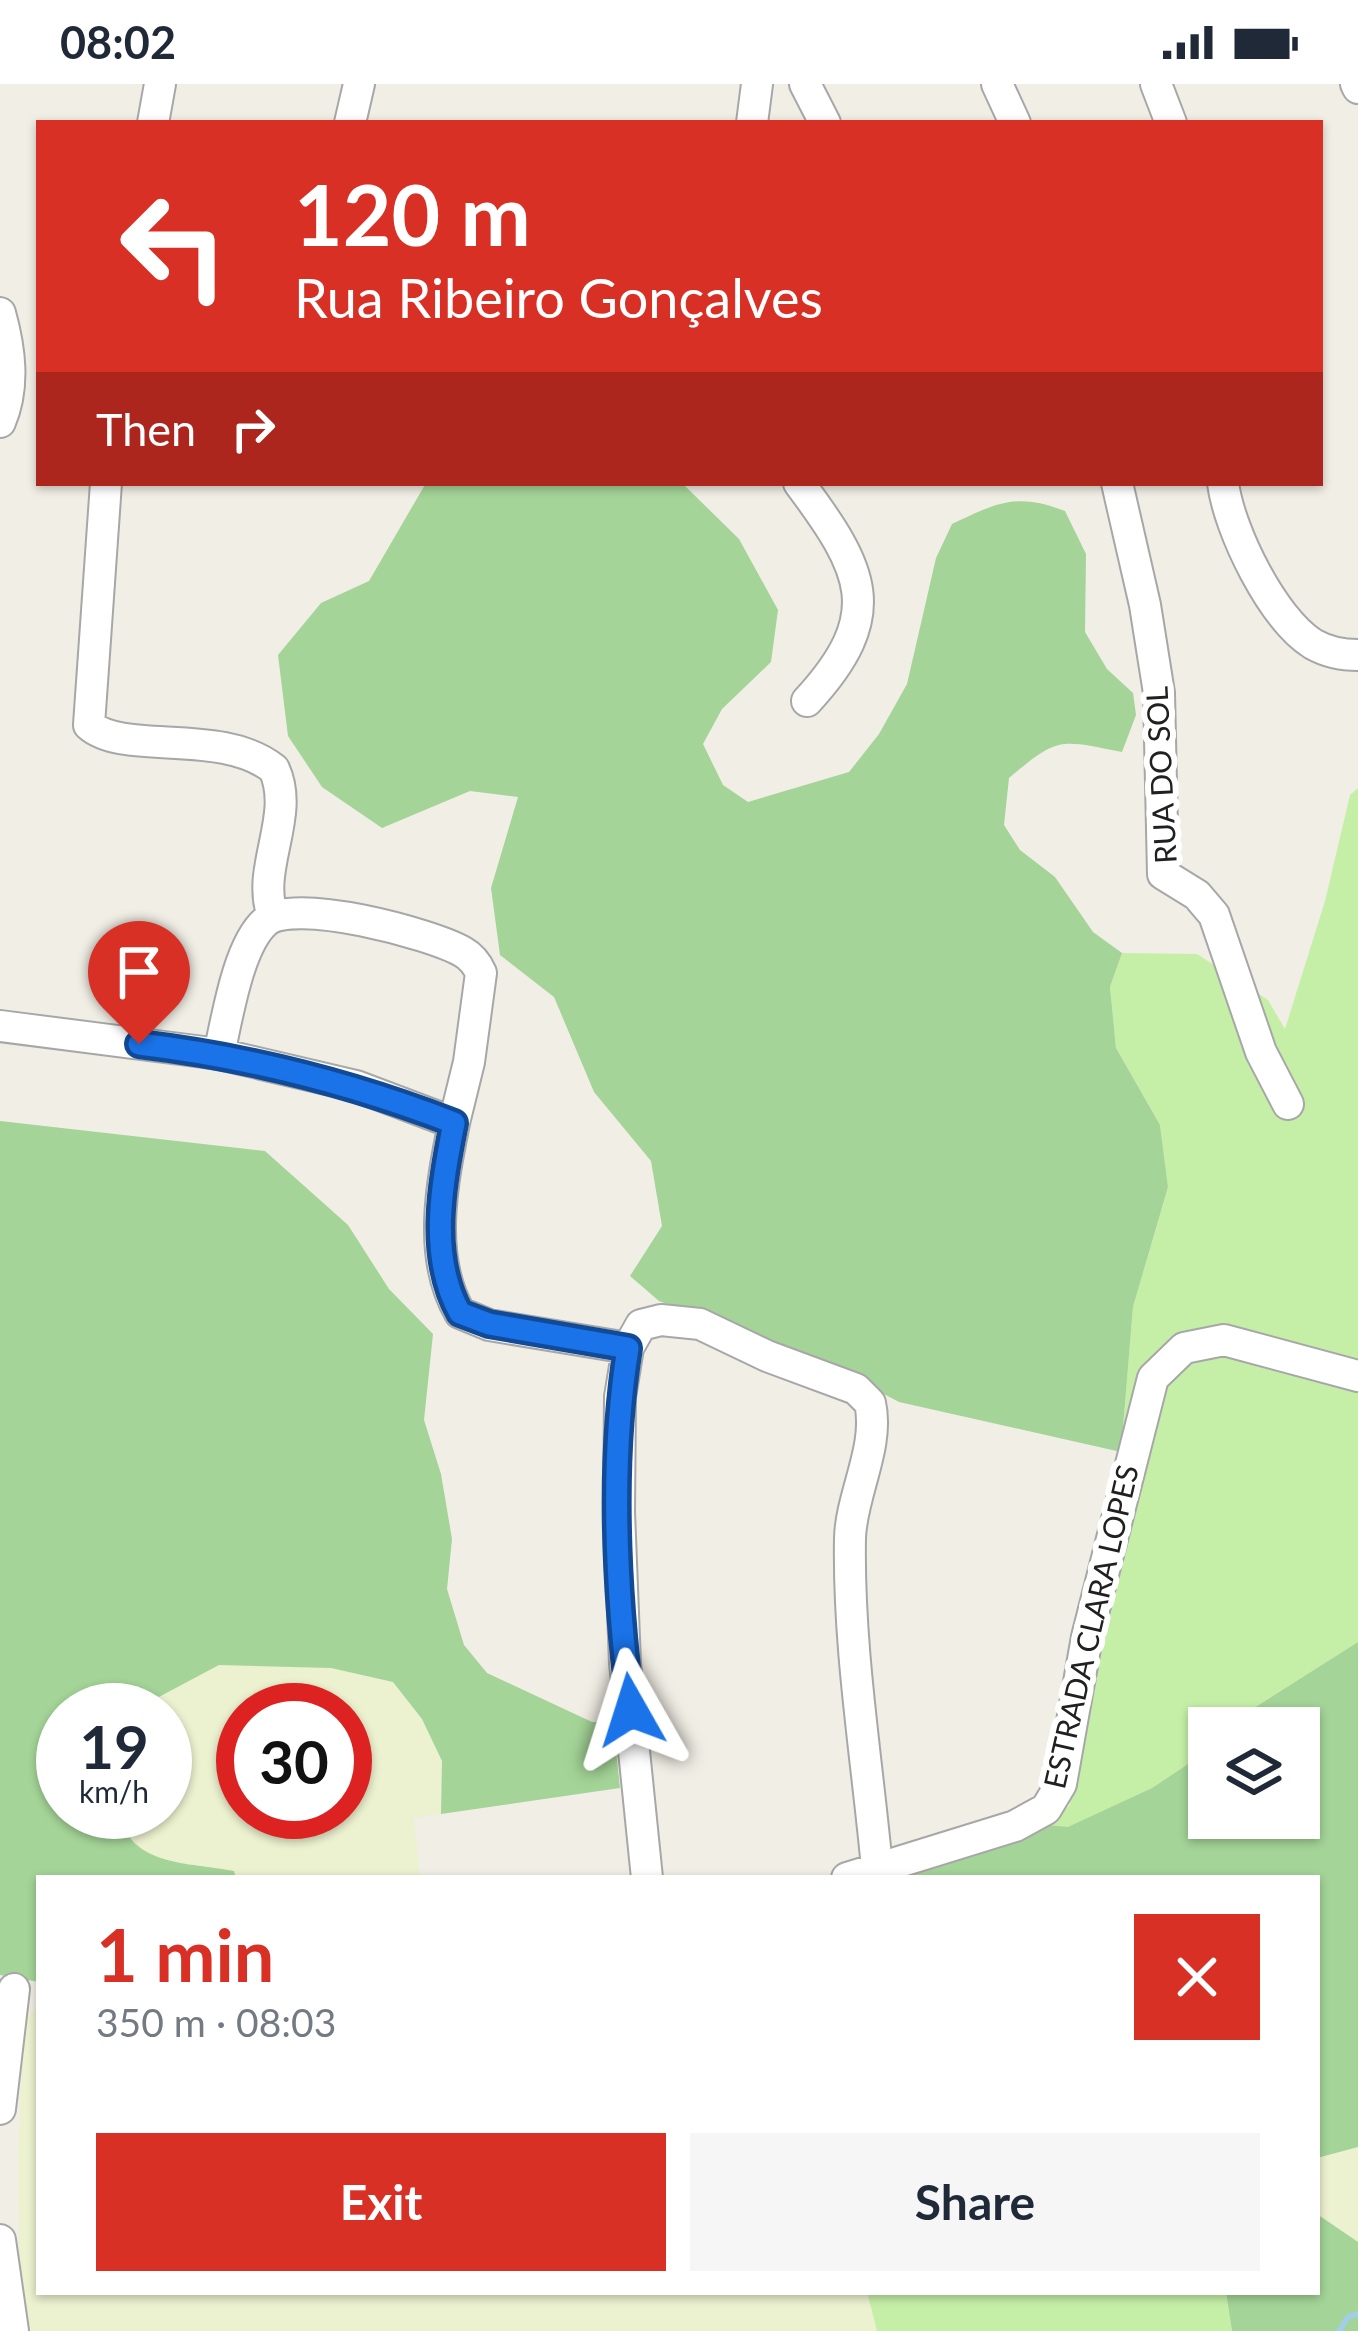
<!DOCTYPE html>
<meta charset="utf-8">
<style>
body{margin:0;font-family:Lato,sans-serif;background:#f6f6f7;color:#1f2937;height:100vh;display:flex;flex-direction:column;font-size:45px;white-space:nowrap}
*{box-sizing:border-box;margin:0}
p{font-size:39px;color:#747a83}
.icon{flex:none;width:66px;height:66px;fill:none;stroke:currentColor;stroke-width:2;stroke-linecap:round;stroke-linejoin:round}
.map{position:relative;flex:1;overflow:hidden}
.panel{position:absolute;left:36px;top:1791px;width:1284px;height:420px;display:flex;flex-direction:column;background:#fff;border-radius:0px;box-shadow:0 3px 9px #0004}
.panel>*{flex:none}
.banner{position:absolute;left:36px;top:36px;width:1287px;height:366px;border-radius:0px;box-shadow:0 3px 9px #0004;background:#d93025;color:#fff;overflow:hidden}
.tools{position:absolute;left:1188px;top:1623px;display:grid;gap:24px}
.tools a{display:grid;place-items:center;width:132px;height:132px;border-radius:0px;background:#fff;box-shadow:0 3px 9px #0004;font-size:60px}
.speed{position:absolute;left:36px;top:1599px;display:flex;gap:24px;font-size:60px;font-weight:700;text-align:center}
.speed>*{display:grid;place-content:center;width:156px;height:156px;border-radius:50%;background:#fff;box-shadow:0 3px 9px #0004;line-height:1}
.speed small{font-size:30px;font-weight:400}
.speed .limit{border:18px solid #d22;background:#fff;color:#111}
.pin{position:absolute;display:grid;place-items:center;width:102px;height:102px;color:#fff;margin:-123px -51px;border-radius:50% 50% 50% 0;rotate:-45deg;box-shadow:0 0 12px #0007}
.pin .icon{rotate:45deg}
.me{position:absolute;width:132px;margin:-66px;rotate:354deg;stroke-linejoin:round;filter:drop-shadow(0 0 9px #0008)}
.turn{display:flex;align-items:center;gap:42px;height:252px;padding:0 60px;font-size:54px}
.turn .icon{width:156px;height:156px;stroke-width:2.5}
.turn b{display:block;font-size:84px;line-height:102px}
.then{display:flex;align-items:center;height:114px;padding:0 60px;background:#0003;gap:24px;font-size:45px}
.round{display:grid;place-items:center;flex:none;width:126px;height:126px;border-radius:0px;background:#f6f6f7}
.headline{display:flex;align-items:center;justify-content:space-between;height:204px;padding:0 60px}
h1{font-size:72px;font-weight:700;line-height:90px;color:#d93025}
.primary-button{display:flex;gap:24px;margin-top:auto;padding:24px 60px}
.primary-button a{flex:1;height:138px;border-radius:0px;background:#d93025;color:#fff;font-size:48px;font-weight:700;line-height:138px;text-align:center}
.primary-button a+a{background:#f6f6f7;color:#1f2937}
.status{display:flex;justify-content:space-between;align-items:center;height:84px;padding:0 60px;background:#fff;direction:ltr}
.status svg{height:33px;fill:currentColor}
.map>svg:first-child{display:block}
.farmland{fill:#ecf1cf;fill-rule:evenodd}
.grass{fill:#c5efa7}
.forest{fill:#a4d497}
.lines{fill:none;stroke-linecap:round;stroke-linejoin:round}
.stream{stroke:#a2cfe3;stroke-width:6}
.minor-casing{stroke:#a7a7a7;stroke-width:34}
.minor{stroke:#fff;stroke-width:30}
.route-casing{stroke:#114b97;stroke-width:30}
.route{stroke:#1a73e8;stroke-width:21}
.labels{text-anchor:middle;stroke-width:12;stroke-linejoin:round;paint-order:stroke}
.street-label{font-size:30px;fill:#202020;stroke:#fff}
</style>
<div class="status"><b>08:02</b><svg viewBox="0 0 49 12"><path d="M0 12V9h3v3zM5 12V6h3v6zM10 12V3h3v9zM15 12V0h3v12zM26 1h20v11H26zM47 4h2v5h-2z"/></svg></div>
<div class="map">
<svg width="1358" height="2247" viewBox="0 0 1358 2247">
<rect width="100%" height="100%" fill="#f1eee5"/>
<path class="farmland" d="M 269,1580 L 331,1584 L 393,1598 L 422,1635 L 442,1677 L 441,1730 L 414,1734 L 420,1794 L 236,1794 L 233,1787 L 150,1774 L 122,1746 L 119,1728 L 165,1728 L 165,1626 L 143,1626 L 155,1615 L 219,1581 ZM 243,1626 L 345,1626 L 345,1728 L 243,1728 Z
M 39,1924 L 39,2208 L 867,2208 L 877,2247 L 28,2247 L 19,2193 L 18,2072 L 24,1935 Z
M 1358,2063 L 1358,2158 L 1317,2130 L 1317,2074 Z"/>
<path class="grass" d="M 1358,704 L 1358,1558 L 1254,1624 L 1233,1644 L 1209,1644 L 1209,1666 L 1152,1704 L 1068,1744 L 1048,1741 L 1069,1722 L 1077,1694 L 1121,1368 L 1133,1223 L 1168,1103 L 1160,1041 L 1116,964 L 1110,903 L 1122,869 L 1197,870 L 1268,916 L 1285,945 L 1325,817 L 1350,711 Z
M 867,2208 L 1226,2208 L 1232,2247 L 877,2247 Z"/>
<path class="forest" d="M 426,399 L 682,399 L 739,455 L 778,526 L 771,578 L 722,625 L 703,660 L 723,701 L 748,718 L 849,688 L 879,650 L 907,600 L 936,474 L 952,440 C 997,419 1016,408 1065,427 L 1086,470 L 1085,548 L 1107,585 L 1133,609 L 1136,631 L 1122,668 C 1059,656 1059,652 1009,694 L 1004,741 L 1020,766 L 1055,793 L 1093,848 L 1122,869 L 1110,903 L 1116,964 L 1160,1041 L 1168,1103 L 1133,1223 L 1121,1368 L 899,1318 L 827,1280 L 659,1217 L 630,1192 L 662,1142 L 651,1077 L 594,1008 L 554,913 L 500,871 L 491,804 L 518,713 L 470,707 L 382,744 L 322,703 L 288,652 L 278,571 L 321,519 L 369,497 Z
M 0,1037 L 265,1067 L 348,1141 L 389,1205 L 433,1250 L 424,1336 L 441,1390 L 452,1455 L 447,1505 L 464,1561 L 487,1589 L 592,1638 L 613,1638 L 620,1704 L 441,1730 L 442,1677 L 422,1635 L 393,1598 L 331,1584 L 219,1581 L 155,1615 L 143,1626 L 63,1626 L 63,1728 L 119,1728 C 129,1783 189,1778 234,1787 L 236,1794 L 39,1794 L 39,1898 L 0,1891 Z
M 1358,1558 L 1358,2063 L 1317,2074 L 1317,1794 L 896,1794 L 1048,1741 L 1068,1743 L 1152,1704 L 1209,1666 L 1209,1734 L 1299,1734 L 1299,1644 L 1233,1644 L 1254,1624 Z
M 1317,2130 L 1358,2158 L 1358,2247 L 1232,2247 L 1226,2208 L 1317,2208 Z"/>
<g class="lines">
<path class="stream" d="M 1339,2247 L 1348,2233 L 1358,2230"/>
<defs>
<path id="minor" d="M 805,0 L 825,39
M 997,0 L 1015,39
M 1156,0 L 1171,39
M 1356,0 L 1358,4
M 153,39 L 160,0
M 350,39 L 359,0
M 752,39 L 757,0
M 0,229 C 10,265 15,303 0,338
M 106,399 L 89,641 C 124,672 222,643 274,685 C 296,732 255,785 273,832
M 799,399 C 864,486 887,530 807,617
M 1117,399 L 1145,521 L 1159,609 L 1163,790 L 1197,811 L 1214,831 L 1261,968 L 1288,1020
M 1223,399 C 1229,446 1272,534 1313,560 C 1327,568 1342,571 1358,571
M 0,942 L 219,970 L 356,1002 L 454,1039 C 442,1099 427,1173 460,1229 L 489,1241 L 628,1264
M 219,970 C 227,935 238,862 265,838 C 292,812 432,850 463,868 C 472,873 477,880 481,889 L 469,978 L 454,1039
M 647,1794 L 625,1579 L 619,1428 L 620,1313 L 628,1264 L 641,1241 L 661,1236 L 700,1240 L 767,1272 L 856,1305 L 870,1319 C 880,1362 851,1411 850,1454 C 848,1564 867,1675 877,1784
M 847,1794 L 1015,1742 L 1046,1725 L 1061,1700 L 1087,1553 L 1153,1294 L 1184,1264 L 1224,1256 L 1358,1292
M 0,2025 L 14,1905
M 0,2156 L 13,2247"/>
</defs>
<use href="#minor" class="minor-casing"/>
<use href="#minor" class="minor"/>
</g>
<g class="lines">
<defs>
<path id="route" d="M 139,960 C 248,973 351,999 454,1039 C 442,1100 428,1172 460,1229 L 489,1240 L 628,1264 C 609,1381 616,1508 631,1626"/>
</defs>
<use href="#route" class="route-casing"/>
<use href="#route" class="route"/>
</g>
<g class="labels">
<g class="street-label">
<text transform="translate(1162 691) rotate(-93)" y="10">RUA DO SOL</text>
<text transform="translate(1092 1543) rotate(-77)" y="10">ESTRADA CLARA LOPES</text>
</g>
</g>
</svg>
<div class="tools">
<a><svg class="icon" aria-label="layers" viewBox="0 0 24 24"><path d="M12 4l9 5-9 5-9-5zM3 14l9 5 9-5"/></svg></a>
</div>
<div class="speed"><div>19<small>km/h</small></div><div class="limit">30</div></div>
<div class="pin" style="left:139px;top:960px;background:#d93025"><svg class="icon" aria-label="arrive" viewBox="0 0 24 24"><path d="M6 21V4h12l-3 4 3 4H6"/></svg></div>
<svg class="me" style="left:631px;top:1626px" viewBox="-20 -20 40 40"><path d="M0-17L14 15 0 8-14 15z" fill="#1a73e8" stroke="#fff" stroke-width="4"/></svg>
<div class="banner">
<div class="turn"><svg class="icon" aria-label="left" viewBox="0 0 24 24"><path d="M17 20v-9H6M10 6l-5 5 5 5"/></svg><div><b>120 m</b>Rua Ribeiro Gonçalves</div></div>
<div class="then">Then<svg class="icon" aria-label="right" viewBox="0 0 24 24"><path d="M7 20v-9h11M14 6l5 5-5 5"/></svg></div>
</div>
<section class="panel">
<div class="headline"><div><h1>1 min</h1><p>350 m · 08:03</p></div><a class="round" style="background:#d93025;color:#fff"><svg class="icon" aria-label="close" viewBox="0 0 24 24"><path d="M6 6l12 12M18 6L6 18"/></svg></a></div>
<div class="primary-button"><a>Exit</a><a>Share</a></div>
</section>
</div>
